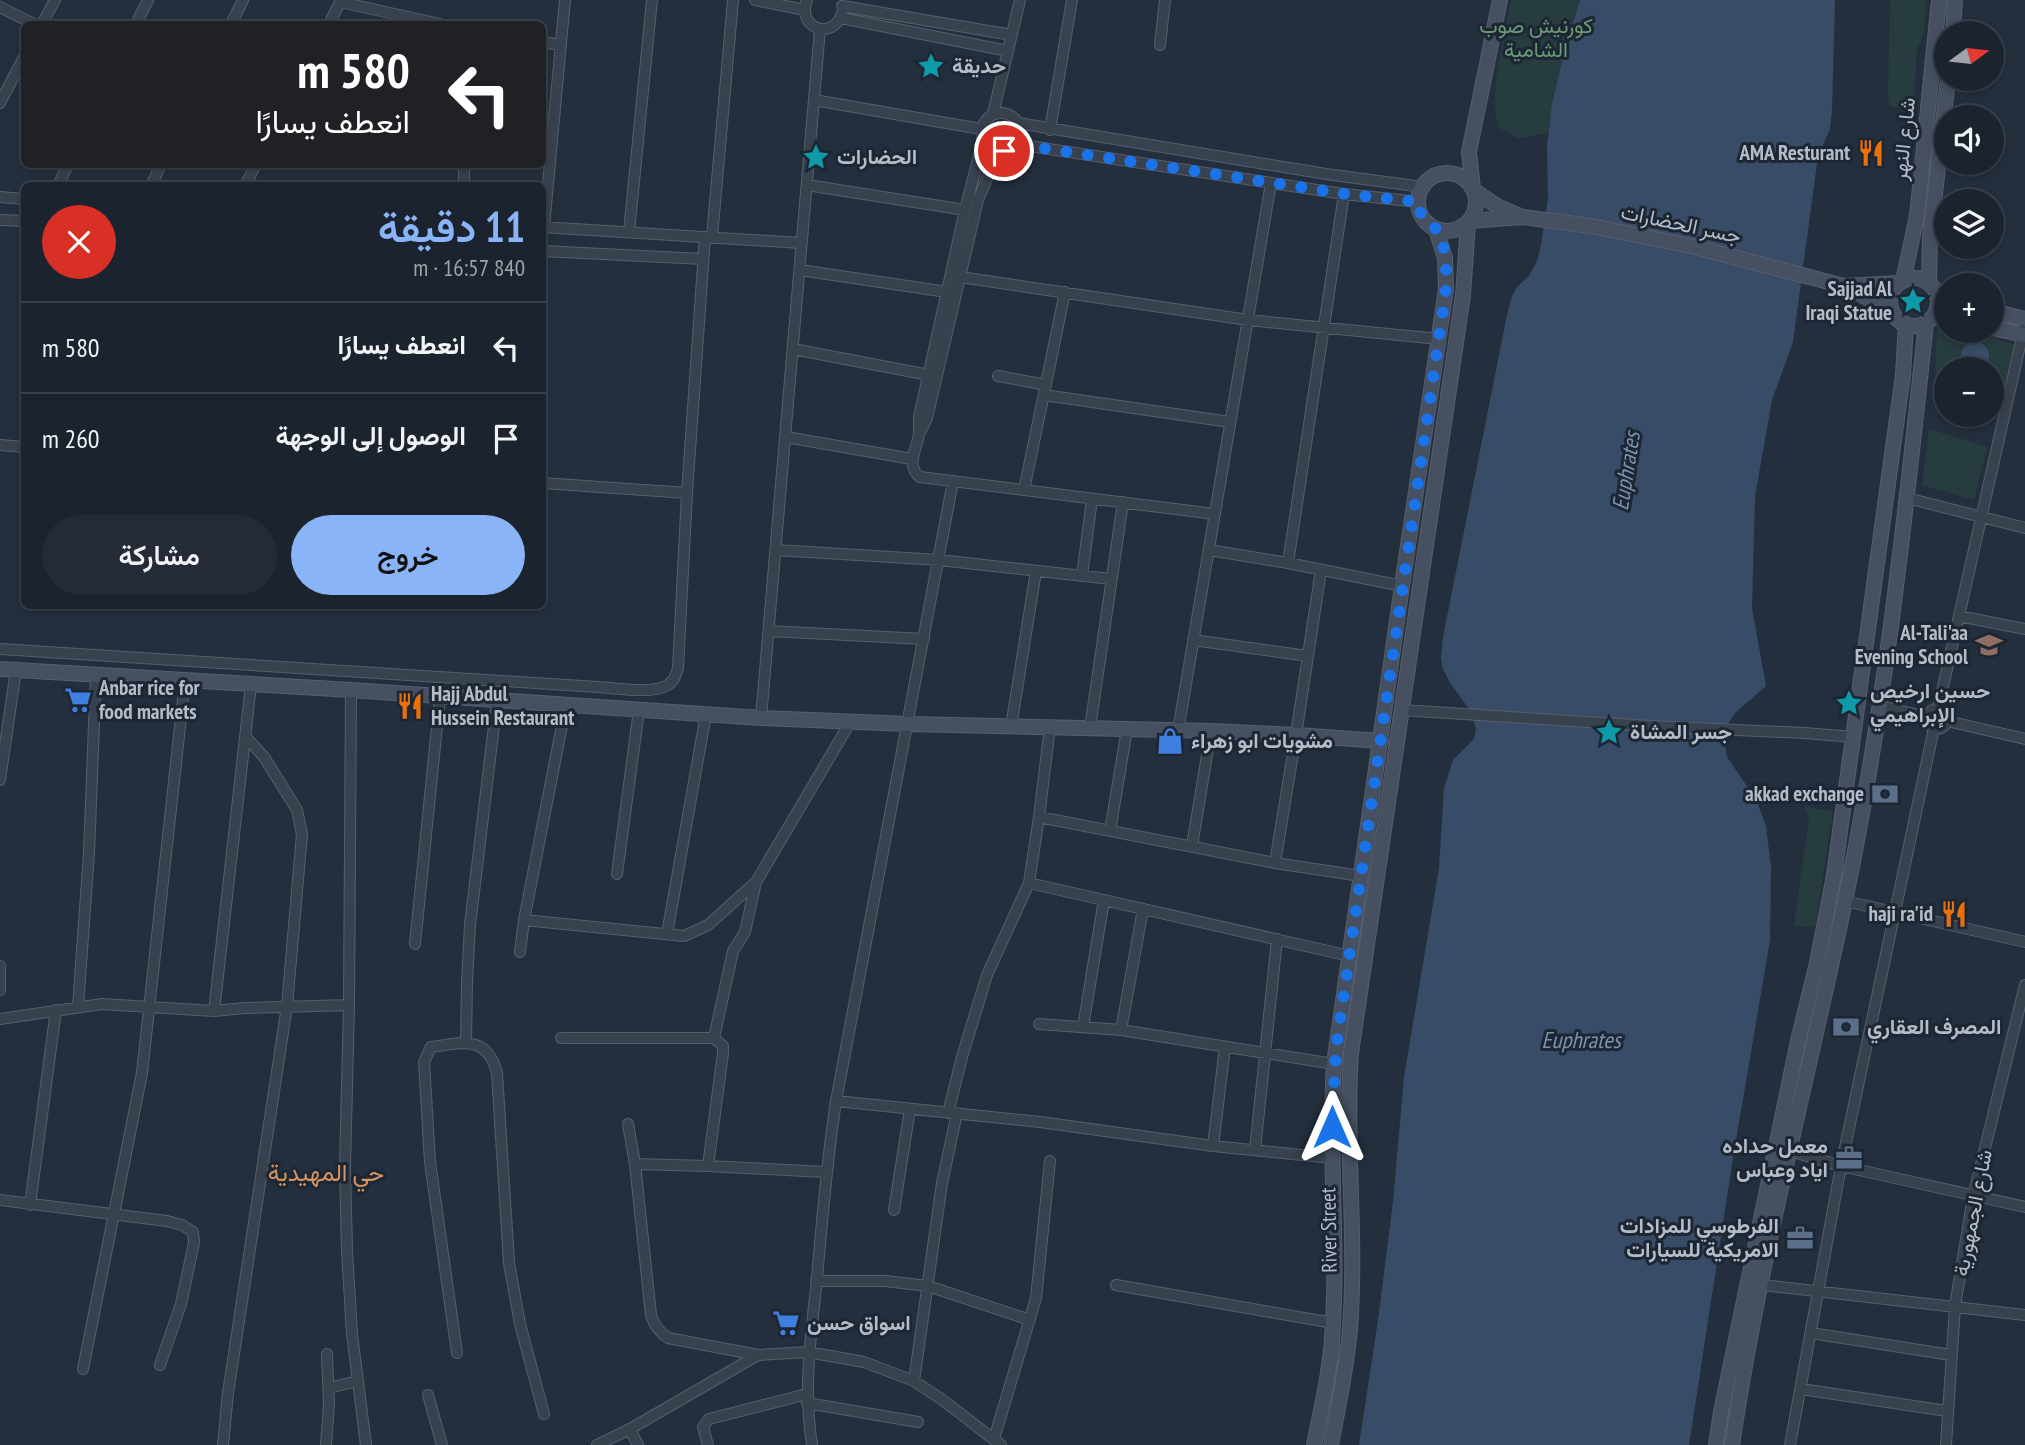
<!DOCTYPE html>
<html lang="ar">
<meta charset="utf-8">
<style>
body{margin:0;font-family:"PT Sans Narrow",Vazirmatn,sans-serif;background:#242b36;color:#f1f3f6;direction:rtl;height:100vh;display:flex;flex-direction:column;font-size:26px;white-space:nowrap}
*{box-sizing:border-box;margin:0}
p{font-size:23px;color:#a0a4aa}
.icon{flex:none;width:38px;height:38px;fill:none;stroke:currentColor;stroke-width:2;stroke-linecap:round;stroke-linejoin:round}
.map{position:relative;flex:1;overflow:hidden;direction:ltr}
.sheet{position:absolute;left:21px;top:182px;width:525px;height:427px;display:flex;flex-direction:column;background:#1b232e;border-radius:10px;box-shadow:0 4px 10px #0003,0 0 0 2px #39404a;direction:rtl}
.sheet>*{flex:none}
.hud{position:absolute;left:21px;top:21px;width:525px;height:147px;border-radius:10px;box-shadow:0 4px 10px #0003,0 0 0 2px #39404a;direction:rtl;background:#202124;color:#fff;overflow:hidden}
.needle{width:46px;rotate:75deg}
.buttons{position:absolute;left:1934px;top:21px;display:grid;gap:14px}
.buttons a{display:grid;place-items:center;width:70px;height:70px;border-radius:50%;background:#1b232e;box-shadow:0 4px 10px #0003,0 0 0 2px #39404a;font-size:35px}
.pin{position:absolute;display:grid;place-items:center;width:60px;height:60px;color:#fff;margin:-30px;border:4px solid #fff;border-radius:50%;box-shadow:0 2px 7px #0007}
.me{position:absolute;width:77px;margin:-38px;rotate:0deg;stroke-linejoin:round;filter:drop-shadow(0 0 5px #0008)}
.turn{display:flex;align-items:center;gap:24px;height:147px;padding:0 21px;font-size:32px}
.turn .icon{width:91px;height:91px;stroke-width:2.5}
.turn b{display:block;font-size:49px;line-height:60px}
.round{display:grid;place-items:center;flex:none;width:74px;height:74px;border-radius:37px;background:#242b36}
.summary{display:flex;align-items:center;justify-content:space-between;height:119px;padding:0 21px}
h1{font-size:42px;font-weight:600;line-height:52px;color:#8ab4f8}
.button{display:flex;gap:14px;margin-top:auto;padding:14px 21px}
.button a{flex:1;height:80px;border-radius:42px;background:#8ab4f8;color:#111;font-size:28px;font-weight:600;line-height:80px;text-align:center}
.button a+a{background:#242b36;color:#f1f3f6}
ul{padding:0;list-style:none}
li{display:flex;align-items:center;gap:21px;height:91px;padding:0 21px;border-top:2px solid #39404a}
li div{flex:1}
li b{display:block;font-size:26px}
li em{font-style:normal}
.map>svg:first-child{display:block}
.green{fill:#263c3f}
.water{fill:#394c67}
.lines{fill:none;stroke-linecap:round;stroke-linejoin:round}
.street-casing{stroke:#565f6c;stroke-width:12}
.secondary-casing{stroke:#565f6c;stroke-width:16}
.street{stroke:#38414e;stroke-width:10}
.secondary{stroke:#465061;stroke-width:14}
.route{stroke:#1a73e8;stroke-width:12;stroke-dasharray:0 21.6}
.labels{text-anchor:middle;stroke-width:6;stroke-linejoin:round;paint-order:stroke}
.park-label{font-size:21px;fill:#6b9a76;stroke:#1d2633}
.poi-label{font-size:21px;font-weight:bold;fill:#b4bcc9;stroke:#1d2633;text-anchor:start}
.street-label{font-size:21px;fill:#b4bcc9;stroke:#1d2633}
.water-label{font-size:23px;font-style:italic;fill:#7c92b1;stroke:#1d2633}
.quarter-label{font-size:24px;fill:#d59563;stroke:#1d2633}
</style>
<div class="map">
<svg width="2025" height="1445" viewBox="0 0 2025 1445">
<rect width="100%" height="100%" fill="#242f3e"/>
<path class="green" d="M 1511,0 L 1580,0 C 1567,44 1554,88 1548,133 L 1518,138 L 1499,128 C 1487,95 1505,36 1511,0 Z
M 1890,0 L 1926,0 L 1924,33 L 1917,49 L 1913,111 L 1890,106 L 1888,95 Z
M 1937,323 L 1946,325 L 1946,331 L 1966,331 L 2014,344 L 2001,401 L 1992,398 L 1992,369 L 1946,369 L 1946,385 L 1935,381 Z
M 1929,429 L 1987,447 L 1974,500 L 1922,485 Z
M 1804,806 L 1833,812 L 1815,927 L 1794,926 L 1809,819 Z"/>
<path class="water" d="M 1580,0 L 1835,0 L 1832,110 L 1830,129 L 1818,156 L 1793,342 L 1772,400 L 1755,496 L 1752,608 L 1766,686 L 1734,714 L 1727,725 L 1724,737 L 1727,757 L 1756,799 L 1766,826 L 1771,867 L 1770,940 L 1733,1158 L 1689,1445 L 1359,1445 L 1378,1320 L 1393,1202 L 1404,1077 L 1439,868 L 1444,788 L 1453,760 L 1474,739 L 1476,729 L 1471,712 L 1449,681 L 1443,669 L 1441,658 L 1443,637 L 1507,315 L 1512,296 L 1517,287 L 1529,276 L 1537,261 L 1541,245 L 1548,198 L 1547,145 L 1552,104 L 1565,49 Z
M1961 356a14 14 0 1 1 28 0a14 14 0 1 1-28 0Z"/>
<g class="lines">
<defs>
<path id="street" d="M 755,0 L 805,10
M 807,0 C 796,28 833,42 842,13
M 340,2 L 440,24
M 842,6 L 1012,35
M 0,7 L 34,24
M 841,18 L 1008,51
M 42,24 L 55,0
M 136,24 L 148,0
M 231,24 L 243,0
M 329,24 L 341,0
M 542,42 L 561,45
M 1160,45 L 1165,0
M 814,100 L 981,129
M 0,103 L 24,57
M982 132a19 19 0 1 1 38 0a19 19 0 1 1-38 0Z
M 993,114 L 1020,0
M 1018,123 L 1326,174 L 1423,187
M 1050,130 L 1072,0
M 983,140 L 965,210 L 919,417 C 919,423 919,428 919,434 C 917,449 905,465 920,477 L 1215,514
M 1016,144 L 1344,194 L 1419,202
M 807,185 L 965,210
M 58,186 L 68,164
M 151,186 L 161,164
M 245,186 L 256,164
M 464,186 L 464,164
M 0,197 L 24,199
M 0,220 L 24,221
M 542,227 L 801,243
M 544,227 L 565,0
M 629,232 L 652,0
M 712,237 L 733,0
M 542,251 L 703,259
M 800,270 L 947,292
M 960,277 L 1248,320 L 1439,339
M 793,349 L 929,375
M 998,376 L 1046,385
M 1044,395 L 1230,422
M 920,432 L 927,418 L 978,200 L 991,169 L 1004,151
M 786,437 L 912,459
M 0,445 L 24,447
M 542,483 L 687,493
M 1024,490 L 1065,292
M 1907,498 L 2025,528
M 776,550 L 939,560 L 1111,579
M 1209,550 L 1288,563 L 1402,586
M 1288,563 L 1344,194
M 1082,576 L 1092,499
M 1959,616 L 2025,629
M 769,631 L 924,639
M 1193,640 L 1308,656
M 0,649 L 598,687 C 616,688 651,694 666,686 C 674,682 676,675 678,668 L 687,493 L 705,237
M 351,690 L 349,1005 L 345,1167 L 347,1251 L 352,1334 L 366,1445
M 1880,706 L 1927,717
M 1938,709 L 2024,328
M1927 719a10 10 0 1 1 20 0a10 10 0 1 1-20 0Z
M 1401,710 L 1650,726 L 1804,733 L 1854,737
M 761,718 L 820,29
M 1947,721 L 2025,739
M 1011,727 L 1036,571
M 1090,728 L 1123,502
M 1178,731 L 1271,183
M 0,780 L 16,670
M 1039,817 L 1275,863 L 1361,876
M 1110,831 L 1127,729
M 1192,846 L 1211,731
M 1275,863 L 1296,735 L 1321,570
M 617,874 L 639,710
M 1029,883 L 1350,956
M 1845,901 L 2025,942
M 524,920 L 684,936 L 708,925 L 756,882
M 667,934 L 706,714
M 415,944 L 440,697
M 520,952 L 524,920 L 566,705
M 0,966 L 0,990
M 78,1006 L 89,853 L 96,674
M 214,1011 L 251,685
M 0,1019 L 102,1004 L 214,1011 L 245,1008 L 349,1005
M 1039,1024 L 1121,1030 L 1334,1064
M 1083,1027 L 1104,900
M 1121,1030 L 1143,909
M 561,1038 L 714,1038 L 723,1046 L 723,1053 L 708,1166
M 714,1038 L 733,951 L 745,932 L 756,882 L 851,721
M 466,1042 L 467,982 L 470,925 L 497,701
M 836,1101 L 1040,1122 L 1213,1146 L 1332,1158
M 948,1113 L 962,1057 L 987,975 L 1029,883 L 1039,817 L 1050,727
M 628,1124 L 635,1164 L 651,1315 C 654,1325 659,1332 668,1338 L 758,1355
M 1213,1146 L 1225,1047
M 1255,1150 L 1277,939
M 1790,1151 L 1841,1166 L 2025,1207
M 635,1164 L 708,1166 L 825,1172
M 0,1200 L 167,1221 L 182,1225 L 193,1232 L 194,1243 L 181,1304 L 160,1365
M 30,1205 L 56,1010
M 894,1210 L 910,1109
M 816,1281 L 885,1281 L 928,1286 L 1030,1320
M 1116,1285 L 1333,1323
M 1762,1285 L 2025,1315
M 1811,1333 L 1951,1355
M 457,1353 L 430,1162 L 424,1062 L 431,1047 C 461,1043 487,1034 497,1073 L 509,1263 L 520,1324 L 544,1414
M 83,1369 L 142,1073 L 185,681
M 914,1381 L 942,1183 L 957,1113
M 329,1388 L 357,1381
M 1801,1389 L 1947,1411
M 428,1395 L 442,1445
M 807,1403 L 918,1422
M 630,1429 L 638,1445
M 994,1439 L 1036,1298 L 1050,1161
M 223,1445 L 228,1393 L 287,1006 L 302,834 L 297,810 L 264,757 L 245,736
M 326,1445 L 329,1404 L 327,1354
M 597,1445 L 630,1429 L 758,1355 L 808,1352 L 864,1362 L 914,1381 L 944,1401 L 1001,1445
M 708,1445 L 703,1427 L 709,1419 L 807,1394
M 812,1445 C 803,1386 811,1337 817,1278 C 822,1219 827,1160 836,1101 L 953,481
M 1790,1445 L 1841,1166 L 1934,728
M 1946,1445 L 1955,1306 L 1973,1197 L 2025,985"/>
<path id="secondary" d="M 1953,33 L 1955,0
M1418 202a29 29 0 1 1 58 0a29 29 0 1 1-58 0Z
M 1473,189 L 1469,152 L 1500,0
M 1475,191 L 1497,206 L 1518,215
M 1469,221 L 1523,217 L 1591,226 L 1691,246 L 1844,286 L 1900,283
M1890 302a24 24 0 1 1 48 0a24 24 0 1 1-48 0Z
M 1903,281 L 1917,216 L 1939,0
M 1929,283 L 1930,238 L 1948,79
M 1849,288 L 1882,306 L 1894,315
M 1992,311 L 2025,319
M 1992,328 L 2025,335
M 0,669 L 351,690 L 761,718 L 908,724 L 1211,731 L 1296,735 L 1381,741
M 1314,1445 C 1321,1410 1330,1374 1332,1339 C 1339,1247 1328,1155 1334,1064 L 1402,586 L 1446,289 L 1445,258 L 1436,229
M 1331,1445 C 1338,1406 1347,1368 1350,1328 C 1357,1237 1345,1145 1351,1053 L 1463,295 L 1468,223
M 1716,1445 L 1721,1412 L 1798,1041 L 1817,963 L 1834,875 L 1903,375 L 1906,324
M 1732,1445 C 1759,1262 1807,1082 1845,901 C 1885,710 1905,517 1926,323"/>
</defs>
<use href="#street" class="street-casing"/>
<use href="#secondary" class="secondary-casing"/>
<use href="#street" class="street"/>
<use href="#secondary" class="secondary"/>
</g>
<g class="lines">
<path class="route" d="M 1004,151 L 1016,144 L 1345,194 L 1419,202 C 1420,222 1427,218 1436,229 C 1446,242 1447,274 1446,289 L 1336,1048 L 1332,1127"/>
</g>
<defs>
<symbol id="sight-bare" viewBox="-9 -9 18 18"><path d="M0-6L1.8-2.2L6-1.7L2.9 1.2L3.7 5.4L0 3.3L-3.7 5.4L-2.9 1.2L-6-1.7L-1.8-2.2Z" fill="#0f9aa8" stroke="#1d2633" stroke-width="2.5" paint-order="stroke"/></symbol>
<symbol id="restaurant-bare" viewBox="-9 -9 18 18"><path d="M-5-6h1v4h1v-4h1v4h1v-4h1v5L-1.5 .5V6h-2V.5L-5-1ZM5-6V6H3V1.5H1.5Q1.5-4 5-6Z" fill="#e8710a" stroke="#1d2633" stroke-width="2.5" paint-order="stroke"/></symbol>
<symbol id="school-bare" viewBox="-9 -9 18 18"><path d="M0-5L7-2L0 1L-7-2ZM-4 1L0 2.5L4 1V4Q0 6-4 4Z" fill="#8d6e63" stroke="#1d2633" stroke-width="2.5" paint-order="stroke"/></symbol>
<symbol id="supermarket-bare" viewBox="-9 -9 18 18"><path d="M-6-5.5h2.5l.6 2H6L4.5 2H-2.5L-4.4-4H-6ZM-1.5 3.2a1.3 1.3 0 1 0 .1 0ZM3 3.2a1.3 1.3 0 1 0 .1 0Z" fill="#3f7fe0" stroke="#1d2633" stroke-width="2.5" paint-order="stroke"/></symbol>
<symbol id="shop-bare" viewBox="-9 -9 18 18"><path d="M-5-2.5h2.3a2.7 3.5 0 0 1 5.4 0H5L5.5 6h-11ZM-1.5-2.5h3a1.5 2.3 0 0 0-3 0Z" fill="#3f7fe0" stroke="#1d2633" stroke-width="2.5" paint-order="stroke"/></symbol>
<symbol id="bank-bare" viewBox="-9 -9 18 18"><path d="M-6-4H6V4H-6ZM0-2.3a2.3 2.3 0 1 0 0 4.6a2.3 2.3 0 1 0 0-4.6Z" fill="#5c6f8a" stroke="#1d2633" stroke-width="2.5" paint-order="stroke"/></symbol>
<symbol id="office-bare" viewBox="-9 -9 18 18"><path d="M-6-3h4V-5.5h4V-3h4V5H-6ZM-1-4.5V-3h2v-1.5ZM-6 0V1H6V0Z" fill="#5c6f8a" stroke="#1d2633" stroke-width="2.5" paint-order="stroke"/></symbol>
</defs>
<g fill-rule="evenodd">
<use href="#sight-bare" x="912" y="47" width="38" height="38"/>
<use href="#restaurant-bare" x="1852" y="134" width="38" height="38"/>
<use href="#sight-bare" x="797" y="138" width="38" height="38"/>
<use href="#sight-bare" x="1894" y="282" width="38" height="38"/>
<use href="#school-bare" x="1970" y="626" width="38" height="38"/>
<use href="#supermarket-bare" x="59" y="681" width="38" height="38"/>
<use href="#sight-bare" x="1830" y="684" width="38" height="38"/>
<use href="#restaurant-bare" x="391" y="687" width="38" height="38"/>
<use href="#sight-bare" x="1590" y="713" width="38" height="38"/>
<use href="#shop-bare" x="1151" y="722" width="38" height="38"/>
<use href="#bank-bare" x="1866" y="775" width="38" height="38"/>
<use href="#restaurant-bare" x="1935" y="895" width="38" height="38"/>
<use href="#bank-bare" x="1827" y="1008" width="38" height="38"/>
<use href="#office-bare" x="1830" y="1139" width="38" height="38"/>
<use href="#office-bare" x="1781" y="1219" width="38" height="38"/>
<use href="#supermarket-bare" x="767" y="1304" width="38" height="38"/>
</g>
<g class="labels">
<g class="park-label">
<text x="1536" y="33">كورنيش صوب<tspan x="1536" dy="24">الشامية</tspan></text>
</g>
<g class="poi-label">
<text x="952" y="73">حديقة</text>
<text x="1850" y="160" text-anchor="end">AMA Resturant</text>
<text x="837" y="164">الحضارات</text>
<text x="1892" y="296" text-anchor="end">Sajjad Al<tspan x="1892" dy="24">Iraqi Statue</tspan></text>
<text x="1968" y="640" text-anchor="end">Al-Tali'aa<tspan x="1968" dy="24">Evening School</tspan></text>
<text x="99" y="695">Anbar rice for<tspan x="99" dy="24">food markets</tspan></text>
<text x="1870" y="698">حسين ارخيص<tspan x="1870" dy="24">الإبراهيمي</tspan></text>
<text x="431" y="701">Hajj Abdul<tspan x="431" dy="24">Hussein Restaurant</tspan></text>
<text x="1630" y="739">جسر المشاة</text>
<text x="1191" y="748">مشويات ابو زهراء</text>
<text x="1864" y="801" text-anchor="end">akkad exchange</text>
<text x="1933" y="921" text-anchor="end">haji ra'id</text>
<text x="1867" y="1034">المصرف العقاري</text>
<text x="1828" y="1153" text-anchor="end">معمل حداده<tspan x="1828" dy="24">اياد وعباس</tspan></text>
<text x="1779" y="1233" text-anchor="end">الفرطوسي للمزادات<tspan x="1779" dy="24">الامريكية للسيارات</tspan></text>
<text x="807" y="1330">اسواق حسن</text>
</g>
<g class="street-label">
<text transform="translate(1904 139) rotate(-84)" y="7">شارع النهر</text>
<text transform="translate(1681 224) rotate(12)" y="7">جسر الحضارات</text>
<text transform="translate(1973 1213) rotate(-79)" y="7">شارع الجمهورية</text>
<text transform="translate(1329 1230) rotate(-91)" y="7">River Street</text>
</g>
<g class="water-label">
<text transform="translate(1626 471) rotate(-81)" y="8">Euphrates</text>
<text x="1581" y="1048">Euphrates</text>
</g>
<g class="quarter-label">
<text x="326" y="1181">حي المهيدية</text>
</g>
</g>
</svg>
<div class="buttons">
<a><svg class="needle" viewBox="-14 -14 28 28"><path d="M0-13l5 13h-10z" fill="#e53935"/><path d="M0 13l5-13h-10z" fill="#a0a4aa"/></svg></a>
<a><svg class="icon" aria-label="sound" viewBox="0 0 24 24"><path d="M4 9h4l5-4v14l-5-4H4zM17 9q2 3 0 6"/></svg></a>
<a><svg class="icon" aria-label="layers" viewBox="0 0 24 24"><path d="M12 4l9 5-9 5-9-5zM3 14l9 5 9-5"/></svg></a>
<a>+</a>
<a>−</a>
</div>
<div class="pin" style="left:1004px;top:151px;background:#d93025"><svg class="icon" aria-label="arrive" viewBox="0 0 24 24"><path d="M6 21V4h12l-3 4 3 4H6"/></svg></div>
<svg class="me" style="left:1332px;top:1127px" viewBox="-20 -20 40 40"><path d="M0-17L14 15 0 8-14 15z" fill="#1a73e8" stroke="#fff" stroke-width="4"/></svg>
<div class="hud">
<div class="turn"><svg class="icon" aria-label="left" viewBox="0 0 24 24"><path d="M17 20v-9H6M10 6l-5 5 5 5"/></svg><div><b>580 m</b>انعطف يسارًا</div></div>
</div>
<section class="sheet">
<div class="summary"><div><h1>11 دقيقة</h1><p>840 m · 16:57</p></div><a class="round" style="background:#d93025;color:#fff"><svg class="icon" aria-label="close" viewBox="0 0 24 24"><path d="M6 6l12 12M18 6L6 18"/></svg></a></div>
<ul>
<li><svg class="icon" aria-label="left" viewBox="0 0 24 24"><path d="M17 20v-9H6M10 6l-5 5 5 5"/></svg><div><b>انعطف يسارًا</b></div><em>580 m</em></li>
<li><svg class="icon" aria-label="arrive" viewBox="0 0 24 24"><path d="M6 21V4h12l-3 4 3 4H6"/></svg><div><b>الوصول إلى الوجهة</b></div><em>260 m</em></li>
</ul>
<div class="button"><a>خروج</a><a>مشاركة</a></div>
</section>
</div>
